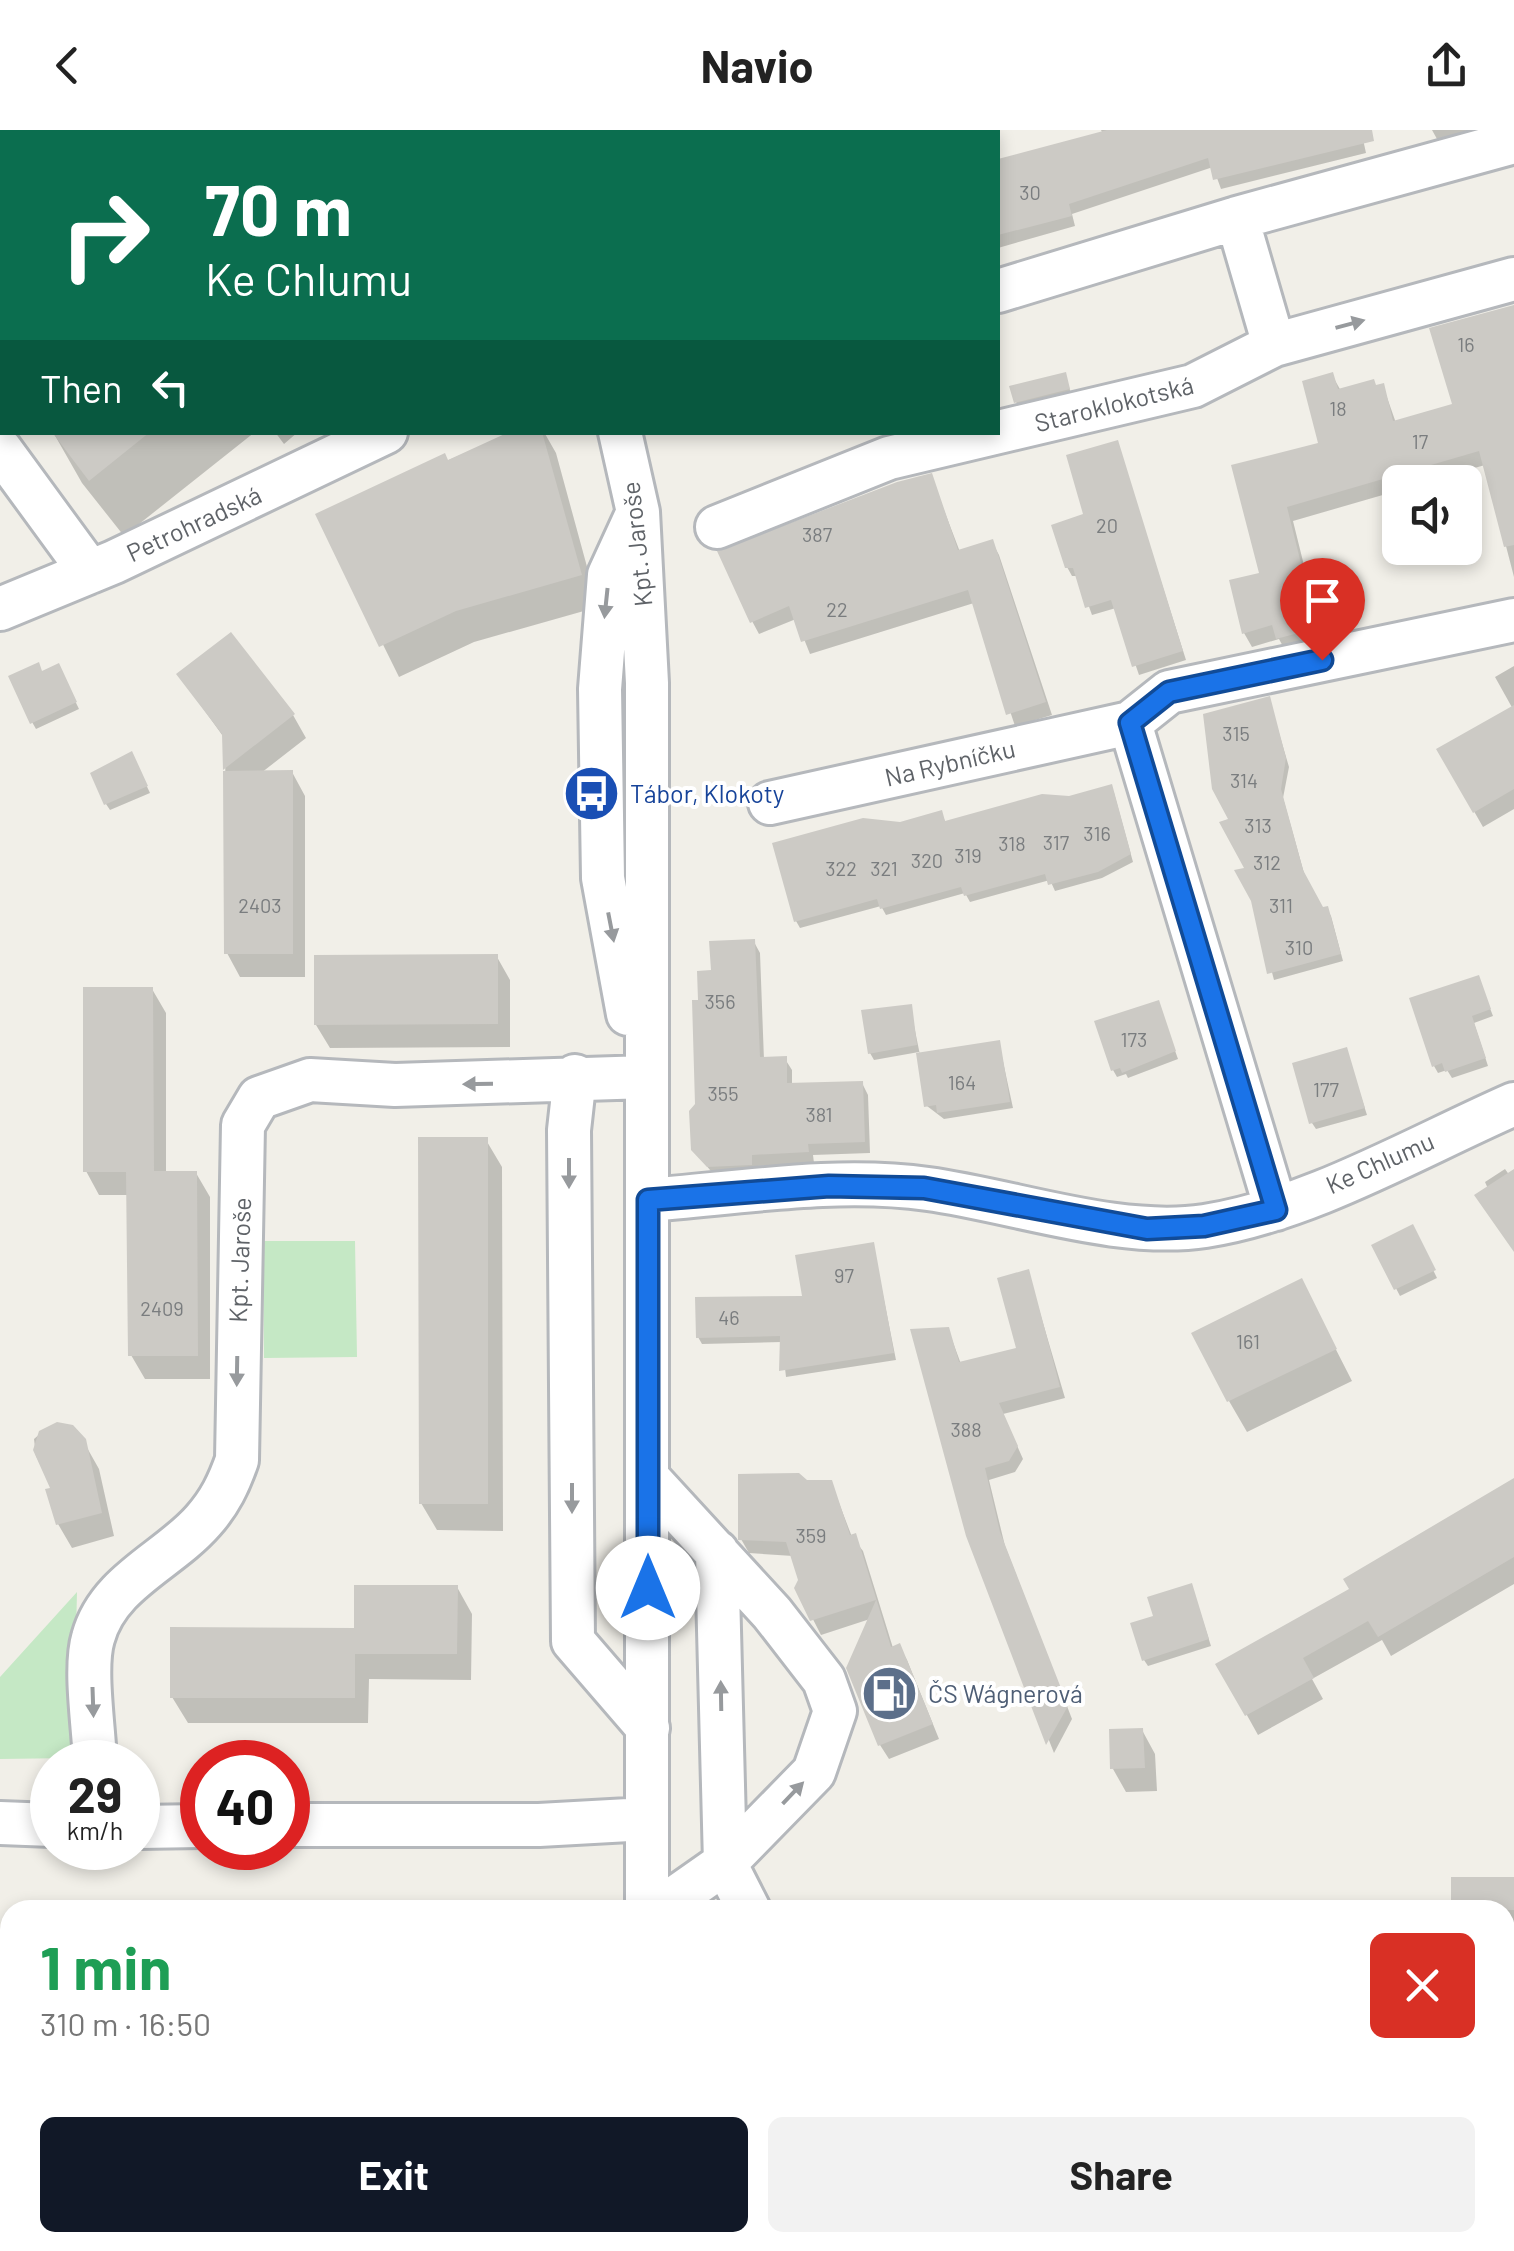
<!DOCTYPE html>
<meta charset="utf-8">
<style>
body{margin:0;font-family:Barlow,sans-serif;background:#f2f2f2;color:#222;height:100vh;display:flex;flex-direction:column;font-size:38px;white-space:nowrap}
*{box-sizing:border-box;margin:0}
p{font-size:32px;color:#767676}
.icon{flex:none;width:55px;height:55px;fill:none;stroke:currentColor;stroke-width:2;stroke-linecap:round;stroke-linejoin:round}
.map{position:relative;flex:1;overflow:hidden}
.drawer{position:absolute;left:0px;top:1770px;width:1515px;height:352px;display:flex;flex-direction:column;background:#fff;border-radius:30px 30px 0 0;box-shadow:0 5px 15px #0003}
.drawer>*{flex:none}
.top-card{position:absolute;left:0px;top:0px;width:1000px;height:305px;box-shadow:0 5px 15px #0003;background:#0b6e4f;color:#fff;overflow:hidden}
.buttons{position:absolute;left:1382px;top:335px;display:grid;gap:20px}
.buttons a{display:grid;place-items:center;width:100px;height:100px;border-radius:15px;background:#fff;box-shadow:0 5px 15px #0003;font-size:50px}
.speed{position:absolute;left:30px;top:1610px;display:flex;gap:20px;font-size:50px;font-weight:700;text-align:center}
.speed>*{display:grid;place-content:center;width:130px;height:130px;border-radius:50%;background:#fff;box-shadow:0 5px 15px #0003;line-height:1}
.speed small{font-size:25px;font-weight:400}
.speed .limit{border:15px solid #d22;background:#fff;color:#111}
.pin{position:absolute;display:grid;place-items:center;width:85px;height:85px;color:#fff;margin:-102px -42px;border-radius:50% 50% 50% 0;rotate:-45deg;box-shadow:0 0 10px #0007}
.pin .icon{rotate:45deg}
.me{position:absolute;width:110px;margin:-55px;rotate:0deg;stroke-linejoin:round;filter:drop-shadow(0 0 8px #0008)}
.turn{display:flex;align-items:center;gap:35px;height:210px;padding:0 40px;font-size:45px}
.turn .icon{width:130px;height:130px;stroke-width:2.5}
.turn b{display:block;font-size:70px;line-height:85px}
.then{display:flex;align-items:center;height:95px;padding:0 40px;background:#0003;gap:20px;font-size:38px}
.round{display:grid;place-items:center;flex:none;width:105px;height:105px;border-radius:15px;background:#f2f2f2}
.head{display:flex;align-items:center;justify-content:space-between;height:170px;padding:0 40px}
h1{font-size:60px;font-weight:700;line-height:75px;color:#1e9e55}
.primary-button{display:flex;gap:20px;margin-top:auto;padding:20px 40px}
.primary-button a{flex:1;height:115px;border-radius:15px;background:#111827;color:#fff;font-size:40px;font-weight:700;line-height:115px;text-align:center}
.primary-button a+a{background:#f2f2f2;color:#222}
header{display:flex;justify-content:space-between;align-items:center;height:130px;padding:0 40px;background:#fff;font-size:45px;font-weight:700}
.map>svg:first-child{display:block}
.green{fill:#c5e8c5}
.shadow{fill:#0003}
.building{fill:#cccac5}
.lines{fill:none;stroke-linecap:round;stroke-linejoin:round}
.minor-casing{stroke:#b5b8bc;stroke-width:48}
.minor{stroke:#fff;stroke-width:42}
.oneway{fill:#979a9d}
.route-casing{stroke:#114b97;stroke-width:25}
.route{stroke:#1a73e8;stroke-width:18}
.labels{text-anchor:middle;stroke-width:8;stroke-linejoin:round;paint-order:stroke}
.number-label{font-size:20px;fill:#7a7d7f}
.street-label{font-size:25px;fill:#5f6368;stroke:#fff}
.transit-label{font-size:25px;fill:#164399;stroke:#fff;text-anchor:start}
.service-label{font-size:25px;fill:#4e5e75;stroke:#fff;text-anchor:start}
</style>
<header><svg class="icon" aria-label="back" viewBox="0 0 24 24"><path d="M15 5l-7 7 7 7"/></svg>Navio<svg class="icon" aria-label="share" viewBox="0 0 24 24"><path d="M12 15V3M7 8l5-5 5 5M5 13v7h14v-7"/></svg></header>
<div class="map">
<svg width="1514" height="2121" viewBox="0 0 1514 2121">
<rect width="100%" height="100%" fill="#f1efe8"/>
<path class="green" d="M 263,1111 L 355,1111 L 357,1227 L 264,1228 Z
M 77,1462 L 73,1628 L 0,1629 L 0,1547 Z"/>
<path class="shadow" d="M 834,0 L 883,0 L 884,2 L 835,2 Z
M 958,0 L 988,0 L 989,2 L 959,2 Z
M 1101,0 L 1361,0 L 1366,23 L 1221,59 L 1213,37 L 1072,84 L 1075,96 L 998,118 L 998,32 L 1103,4 Z
M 1432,0 L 1473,0 L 1437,9 Z
M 0,111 L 2,115 L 0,223 Z
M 1514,176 L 1514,447 L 1485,335 L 1426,352 L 1400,352 L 1400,360 L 1293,391 L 1323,512 L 1286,522 L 1279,509 L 1252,517 L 1244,503 L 1262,445 L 1234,337 L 1321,314 L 1332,245 L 1341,261 L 1383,256 L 1396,293 L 1455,275 Z
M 1065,245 L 1072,266 L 1020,279 L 1016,272 Z
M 53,302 L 255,302 L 124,406 L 82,353 Z
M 275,302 L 298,302 L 284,314 Z
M 515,302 L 544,302 L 556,323 L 598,477 L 474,512 L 399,547 L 319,385 Z
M 1117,313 L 1186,530 L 1139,545 L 1116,478 L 1092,485 L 1078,446 L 1072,446 L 1067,437 Z
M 931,346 L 960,422 L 992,412 L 999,425 L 1052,585 L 1015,596 L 974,473 L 810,524 L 796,489 L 759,504 L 752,491 Z
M 58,536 L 79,579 L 36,599 L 32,592 L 42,543 Z
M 1514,536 L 1514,581 L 1495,547 Z
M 179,545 L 293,585 L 306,608 L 261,643 L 292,642 L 305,666 L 305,847 L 240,847 L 227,823 L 225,609 Z
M 1269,569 L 1289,637 L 1283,668 L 1306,750 L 1322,780 L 1327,779 L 1331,786 L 1343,831 L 1274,850 L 1232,691 Z
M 1439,620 L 1514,658 L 1514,679 L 1483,697 Z
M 135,631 L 150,663 L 110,680 L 106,674 Z
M 1114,663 L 1133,732 L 1102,748 L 1055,761 L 1050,750 L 970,772 L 965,763 L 886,785 L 881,776 L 800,798 L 796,791 L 901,694 L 941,683 L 946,693 Z
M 754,812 L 760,823 L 764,930 L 785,929 L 792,940 L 792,956 L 862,953 L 868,965 L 870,1023 L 813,1025 L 814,1033 L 757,1036 L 757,1046 L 716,1047 L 693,1020 L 701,872 L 713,842 Z
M 497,827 L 510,850 L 510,917 L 330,918 L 316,895 Z
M 1481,855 L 1493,886 L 1474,893 L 1488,936 L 1452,948 L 1447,940 L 1438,943 L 1434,936 Z
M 152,859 L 166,883 L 166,1043 L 196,1043 L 210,1067 L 210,1249 L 145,1249 L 131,1225 L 129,1065 L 99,1065 L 86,1041 Z
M 1158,873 L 1178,929 L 1128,948 L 1126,944 L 1117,947 L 1113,940 Z
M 910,876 L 920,925 L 999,913 L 1013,978 L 944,989 L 927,976 L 919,922 L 874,930 L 870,923 Z
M 1346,920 L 1367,985 L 1316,999 L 1312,993 Z
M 486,1010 L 502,1037 L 503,1401 L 437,1400 L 421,1373 Z
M 1505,1039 L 1510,1046 L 1514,1043 L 1514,1118 L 1485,1052 Z
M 1412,1097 L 1437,1148 L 1400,1166 L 1374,1116 Z
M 873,1115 L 896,1230 L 786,1247 L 782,1212 L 702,1214 L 698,1207 L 805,1168 Z
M 1028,1142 L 1065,1268 L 1003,1284 L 1023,1329 L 1015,1342 L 989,1350 L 1005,1416 L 1072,1589 L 1054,1623 L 968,1405 L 948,1199 L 961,1234 L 1019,1219 Z
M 1301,1151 L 1352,1251 L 1247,1302 L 1229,1271 Z
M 48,1297 L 77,1300 L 99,1339 L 114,1406 L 72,1418 L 58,1394 L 54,1360 L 36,1326 L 34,1309 Z
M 1514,1351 L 1514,1454 L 1391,1526 L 1382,1510 L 1312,1549 L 1323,1569 L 1258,1605 L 1219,1535 L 1352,1460 Z
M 831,1352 L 852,1407 L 863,1421 L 893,1518 L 899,1516 L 907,1530 L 939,1609 L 889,1629 L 880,1615 L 870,1489 L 821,1505 L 797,1458 L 801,1450 L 793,1426 L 749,1423 L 741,1409 L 806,1353 Z
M 457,1457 L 472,1484 L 471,1550 L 369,1549 L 368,1593 L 188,1593 L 172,1567 L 356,1500 Z
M 1194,1463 L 1211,1516 L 1148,1536 L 1144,1530 L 1156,1488 Z
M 1142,1600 L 1155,1624 L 1157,1661 L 1126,1662 L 1113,1639 Z
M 1514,1749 L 1514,2121 L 1453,2121 L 1453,2112 L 1505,2112 L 1505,1780 L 1453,1780 Z
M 0,1991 L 10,1992 L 10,2112 L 518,2112 L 518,2121 L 0,2121 Z
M 1212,2112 L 1291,2112 L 1291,2121 L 1212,2121 Z"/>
<path class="building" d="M 1107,0 L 1372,0 L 1374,11 L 1213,50 L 1208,28 L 1069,74 L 1072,86 L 998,105 L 998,29 Z
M 1514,175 L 1514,415 L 1504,417 L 1479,321 L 1287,377 L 1317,498 L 1276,509 L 1272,495 L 1242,504 L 1229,450 L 1259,443 L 1231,335 L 1318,313 L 1302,251 L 1333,242 L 1338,259 L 1374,249 L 1376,255 L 1384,253 L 1393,291 L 1452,274 L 1429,198 Z
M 1066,242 L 1070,259 L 1014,273 L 1009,256 Z
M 52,302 L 150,302 L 89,351 Z
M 509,302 L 542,302 L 582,445 L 456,481 L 379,517 L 315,384 L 445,323 L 448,330 Z
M 1118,310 L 1183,521 L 1132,537 L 1111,470 L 1085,478 L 1073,438 L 1065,438 L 1051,395 L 1083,384 L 1066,325 Z
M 932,343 L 958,420 L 993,409 L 1046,572 L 1006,585 L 968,460 L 801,512 L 789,476 L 750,493 L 717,421 L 897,352 Z
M 231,502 L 295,584 L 223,640 L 222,604 L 176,544 Z
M 39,532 L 42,541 L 59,533 L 77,572 L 30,594 L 8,546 Z
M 1270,566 L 1286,628 L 1281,659 L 1292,699 L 1303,740 L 1323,777 L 1328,776 L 1341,824 L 1267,844 L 1251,771 L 1234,740 L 1244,738 L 1219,692 L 1228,689 L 1212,659 L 1203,584 Z
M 1514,575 L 1514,659 L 1473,683 L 1436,619 Z
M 132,621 L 148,656 L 104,675 L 90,643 Z
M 293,640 L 293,824 L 224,824 L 223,641 Z
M 1112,654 L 1131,724 L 1098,742 L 1048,755 L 1045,744 L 964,766 L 961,757 L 880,779 L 877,769 L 794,792 L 772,713 L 863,688 L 900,692 L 942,680 L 945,691 L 1042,664 L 1069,666 Z
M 755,809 L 760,927 L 787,926 L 787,953 L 863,951 L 865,1012 L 808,1014 L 809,1022 L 752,1025 L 752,1035 L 707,1037 L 691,1020 L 689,981 L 695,974 L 692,870 L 698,870 L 697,841 L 711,840 L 709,811 Z
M 498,824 L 498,894 L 314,895 L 314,825 Z
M 1479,845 L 1491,879 L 1472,886 L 1486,928 L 1445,942 L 1442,933 L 1432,937 L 1409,868 Z
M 83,857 L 153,857 L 154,1041 L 197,1041 L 198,1226 L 128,1226 L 126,1042 L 83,1042 Z
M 1159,870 L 1176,921 L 1122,943 L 1120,938 L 1111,941 L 1094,891 Z
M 912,874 L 917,915 L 868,924 L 861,880 Z
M 1000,910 L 1010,972 L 937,983 L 936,975 L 924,977 L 916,923 Z
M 1347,917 L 1365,978 L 1309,994 L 1292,933 Z
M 418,1007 L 488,1007 L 488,1374 L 419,1374 Z
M 1514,1039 L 1514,1122 L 1474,1065 Z
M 1413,1094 L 1436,1140 L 1394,1160 L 1371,1115 Z
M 874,1112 L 894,1223 L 779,1241 L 780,1206 L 696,1208 L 695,1167 L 802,1166 L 795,1125 Z
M 1029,1139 L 1060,1257 L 999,1273 L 1018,1316 L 1009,1331 L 985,1338 L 1000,1402 L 1068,1576 L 1046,1615 L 966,1406 L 910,1199 L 949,1197 L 959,1232 L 1016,1218 L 997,1148 Z
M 1302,1148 L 1337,1219 L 1227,1272 L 1191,1203 Z
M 57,1292 L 73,1295 L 86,1309 L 102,1383 L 56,1395 L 45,1359 L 50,1358 L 33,1320 L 39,1301 Z
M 799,1343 L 807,1350 L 832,1350 L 850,1405 L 856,1403 L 891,1517 L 900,1513 L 933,1594 L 878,1616 L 846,1538 L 876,1470 L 810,1491 L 794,1458 L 798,1450 L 786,1412 L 738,1410 L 738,1344 Z
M 1514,1348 L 1514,1427 L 1378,1507 L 1368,1491 L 1303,1528 L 1314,1548 L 1245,1586 L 1215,1534 L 1349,1459 L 1343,1449 Z
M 1192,1453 L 1209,1509 L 1142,1531 L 1130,1493 L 1153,1486 L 1147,1467 Z
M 354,1455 L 458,1455 L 457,1524 L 355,1524 L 355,1568 L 170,1568 L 170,1497 L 354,1498 Z
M 1143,1598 L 1145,1638 L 1110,1639 L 1109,1599 Z
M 1451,1747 L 1514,1747 L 1514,1780 L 1451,1780 Z"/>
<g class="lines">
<defs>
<path id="minor" d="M 417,0 L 418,2
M 491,0 L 492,2
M 615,2 L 622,0
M 1237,88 L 1274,215
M 998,161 L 1237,88 L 1514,12
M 620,302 L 638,382 L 647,553 L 647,1780
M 0,319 L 90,442
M 717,397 L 889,328 L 1193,256 L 1274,215 L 1514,149
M 0,479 L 114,432 L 386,302
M 770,673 L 1130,593
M 628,884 L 603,748 L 600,559 L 609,445 L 637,384
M 575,946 L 569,1000 L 573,1511 L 648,1598
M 648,1070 C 739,1063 837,1046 928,1059 C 1015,1071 1118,1109 1205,1096 C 1309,1080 1418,1016 1514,974
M 1276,1079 L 1130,593 L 1169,562 L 1514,490
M 647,1347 L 772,1483 L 824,1550 L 835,1581 L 814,1642 L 725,1733 L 658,1780
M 717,1422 L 725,1733 L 749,1780
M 95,1632 C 94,1599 84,1538 93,1508 C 108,1452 168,1431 203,1391 C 220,1372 229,1353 237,1330 L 243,995 L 259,968 L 310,950 L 395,955 L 647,947
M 0,1693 L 52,1695
M 288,1695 L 539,1695 L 647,1689
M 138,1697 L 202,1696
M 0,1950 L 10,1950
M 644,2121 L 644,2112"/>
</defs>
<use href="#minor" class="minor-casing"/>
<use href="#minor" class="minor"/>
</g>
<defs><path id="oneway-solid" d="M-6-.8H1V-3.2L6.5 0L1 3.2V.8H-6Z" transform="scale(2.5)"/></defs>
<g class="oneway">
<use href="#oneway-solid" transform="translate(1350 194) rotate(-15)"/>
<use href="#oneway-solid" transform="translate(606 473) rotate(96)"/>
<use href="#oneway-solid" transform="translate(611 797) rotate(79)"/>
<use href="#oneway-solid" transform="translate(478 954) rotate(179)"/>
<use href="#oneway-solid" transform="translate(569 1043) rotate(90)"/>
<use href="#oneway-solid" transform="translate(237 1241) rotate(91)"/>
<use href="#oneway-solid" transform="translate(572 1368) rotate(90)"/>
<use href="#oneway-solid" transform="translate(721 1566) rotate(-91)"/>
<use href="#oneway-solid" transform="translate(93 1572) rotate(88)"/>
<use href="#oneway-solid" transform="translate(793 1663) rotate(-46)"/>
</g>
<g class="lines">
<defs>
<path id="route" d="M 648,1458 L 648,1070 L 829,1056 L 924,1058 L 1147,1099 L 1204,1096 L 1276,1080 L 1130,593 L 1169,562 L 1322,530"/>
</defs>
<use href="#route" class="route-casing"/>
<use href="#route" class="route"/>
</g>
<defs>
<symbol id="bus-disc" viewBox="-11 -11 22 22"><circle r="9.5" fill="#1a4fb4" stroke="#fff"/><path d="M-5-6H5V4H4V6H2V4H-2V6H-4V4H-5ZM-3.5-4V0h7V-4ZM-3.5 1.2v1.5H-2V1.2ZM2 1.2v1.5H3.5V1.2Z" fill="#fff"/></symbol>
<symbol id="fuel-disc" viewBox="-11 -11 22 22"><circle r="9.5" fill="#5c6f8a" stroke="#fff"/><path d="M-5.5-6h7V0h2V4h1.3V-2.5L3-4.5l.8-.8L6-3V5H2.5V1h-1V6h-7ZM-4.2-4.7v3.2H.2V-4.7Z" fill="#fff"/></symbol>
</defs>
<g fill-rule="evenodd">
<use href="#bus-disc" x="560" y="632" width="63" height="63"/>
<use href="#fuel-disc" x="858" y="1532" width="63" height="63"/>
</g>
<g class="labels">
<g class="number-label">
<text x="1030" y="70">30</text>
<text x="1466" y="222">16</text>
<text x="1338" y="286">18</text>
<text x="1420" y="319">17</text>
<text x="1107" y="403">20</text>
<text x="817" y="412">387</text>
<text x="837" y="487">22</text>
<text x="1236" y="611">315</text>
<text x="1244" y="658">314</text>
<text x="1258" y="703">313</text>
<text x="1097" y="711">316</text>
<text x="1056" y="720">317</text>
<text x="1012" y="721">318</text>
<text x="968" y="733">319</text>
<text x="927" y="738">320</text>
<text x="1267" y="740">312</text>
<text x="841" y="746">322</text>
<text x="884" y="746">321</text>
<text x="260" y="783">2403</text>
<text x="1281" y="783">311</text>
<text x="1299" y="825">310</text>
<text x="720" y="879">356</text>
<text x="1134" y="917">173</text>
<text x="962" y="960">164</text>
<text x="1326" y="967">177</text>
<text x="723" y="971">355</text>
<text x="819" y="992">381</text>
<text x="844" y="1153">97</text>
<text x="162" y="1186">2409</text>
<text x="729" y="1195">46</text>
<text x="1248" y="1219">161</text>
<text x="966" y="1307">388</text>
<text x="811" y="1413">359</text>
</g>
<g class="street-label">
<text transform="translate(1114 274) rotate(-14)" y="9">Staroklokotská</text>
<text transform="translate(194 394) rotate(-25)" y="9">Petrohradská</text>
<text transform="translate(637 414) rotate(-96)" y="9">Kpt. Jaroše</text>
<text transform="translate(950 633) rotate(-13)" y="9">Na Rybníčku</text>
<text transform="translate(1380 1033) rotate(-24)" y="9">Ke Chlumu</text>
<text transform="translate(240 1130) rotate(-88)" y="9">Kpt. Jaroše</text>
</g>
<g class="transit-label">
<text x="630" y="673">Tábor, Klokoty</text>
</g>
<g class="service-label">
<text x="928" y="1573">ČS Wágnerová</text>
</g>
</g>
</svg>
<div class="buttons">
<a><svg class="icon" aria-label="sound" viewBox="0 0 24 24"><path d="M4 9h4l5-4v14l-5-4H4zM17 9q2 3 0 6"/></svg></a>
</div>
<div class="speed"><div>29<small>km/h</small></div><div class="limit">40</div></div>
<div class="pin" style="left:1322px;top:530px;background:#d93025"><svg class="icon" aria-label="arrive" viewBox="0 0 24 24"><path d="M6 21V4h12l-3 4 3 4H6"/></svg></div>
<svg class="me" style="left:648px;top:1458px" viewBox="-20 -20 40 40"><circle r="19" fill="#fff"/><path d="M0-13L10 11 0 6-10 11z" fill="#1a73e8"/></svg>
<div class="top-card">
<div class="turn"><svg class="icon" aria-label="right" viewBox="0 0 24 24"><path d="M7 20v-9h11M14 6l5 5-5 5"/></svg><div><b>70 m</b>Ke Chlumu</div></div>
<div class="then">Then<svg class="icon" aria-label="left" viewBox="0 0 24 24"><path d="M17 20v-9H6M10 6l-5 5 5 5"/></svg></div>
</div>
<section class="drawer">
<div class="head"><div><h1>1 min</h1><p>310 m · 16:50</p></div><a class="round" style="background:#d93025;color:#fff"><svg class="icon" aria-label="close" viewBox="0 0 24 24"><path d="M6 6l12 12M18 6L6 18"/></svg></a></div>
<div class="primary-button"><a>Exit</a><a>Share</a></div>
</section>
</div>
